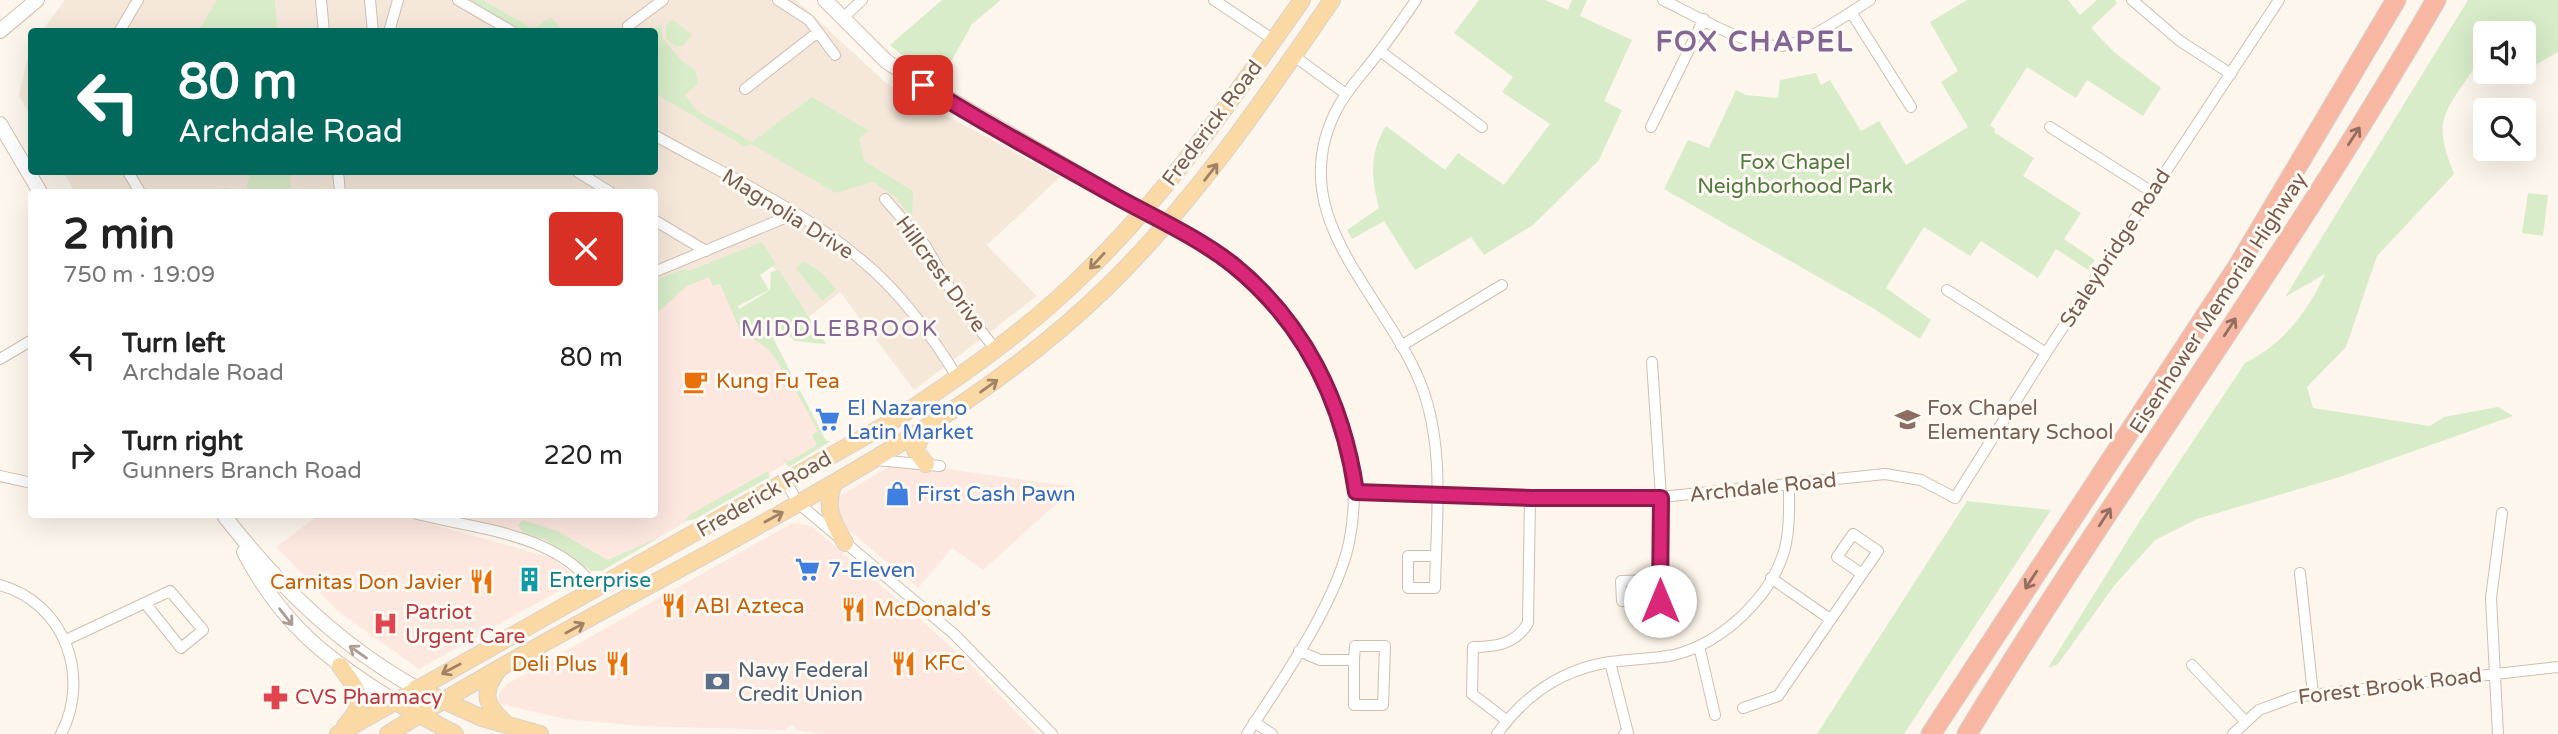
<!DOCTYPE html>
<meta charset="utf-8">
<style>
body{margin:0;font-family:"Varela Round",sans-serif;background:#f6f6f6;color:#222;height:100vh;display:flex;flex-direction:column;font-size:26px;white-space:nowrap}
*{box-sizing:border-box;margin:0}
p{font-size:23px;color:#767676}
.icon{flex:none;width:38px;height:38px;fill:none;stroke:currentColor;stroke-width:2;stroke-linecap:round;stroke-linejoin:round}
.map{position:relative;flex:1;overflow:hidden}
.sheet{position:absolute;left:28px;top:189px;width:630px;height:329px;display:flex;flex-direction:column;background:#fff;border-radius:7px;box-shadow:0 7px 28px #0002}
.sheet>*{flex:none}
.banner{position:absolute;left:28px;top:28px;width:630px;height:147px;border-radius:7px;box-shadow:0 7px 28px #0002;background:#00695c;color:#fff;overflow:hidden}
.fabs{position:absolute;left:2473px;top:21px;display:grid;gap:14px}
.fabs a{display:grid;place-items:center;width:63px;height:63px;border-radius:7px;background:#fff;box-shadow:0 7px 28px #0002;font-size:35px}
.pin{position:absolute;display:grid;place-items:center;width:60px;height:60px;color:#fff;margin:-30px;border-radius:14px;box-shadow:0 4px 10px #0006}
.me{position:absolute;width:77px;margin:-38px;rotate:0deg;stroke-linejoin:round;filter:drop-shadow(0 0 5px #0008)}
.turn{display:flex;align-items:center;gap:24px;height:147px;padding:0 35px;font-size:32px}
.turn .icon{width:91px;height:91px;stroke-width:2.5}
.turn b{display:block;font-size:49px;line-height:60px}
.round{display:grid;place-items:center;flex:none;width:74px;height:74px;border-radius:7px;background:#f6f6f6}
.head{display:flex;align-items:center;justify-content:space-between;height:119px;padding:0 35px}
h1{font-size:42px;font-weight:800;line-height:52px}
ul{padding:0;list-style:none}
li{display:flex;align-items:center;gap:21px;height:98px;padding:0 35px}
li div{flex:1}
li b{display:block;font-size:26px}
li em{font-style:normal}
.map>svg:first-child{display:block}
.residential{fill:#f5e8da}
.commercial{fill:#fde8e0}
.green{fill:#d8ecc9}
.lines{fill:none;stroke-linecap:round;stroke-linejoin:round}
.street-casing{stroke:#d1beb0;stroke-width:12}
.secondary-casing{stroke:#d6c0b0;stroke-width:16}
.primary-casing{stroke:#dad1cd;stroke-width:18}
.highway-casing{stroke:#dad1cd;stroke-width:21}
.street{stroke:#fff;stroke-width:10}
.secondary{stroke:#fff;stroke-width:14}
.primary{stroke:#fbd9a5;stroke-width:16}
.highway{stroke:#f7b7a3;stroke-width:19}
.oneway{stroke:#936e5e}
.oneway2{stroke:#a18267}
.oneway3{stroke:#af9d94}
.route-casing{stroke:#8e194d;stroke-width:18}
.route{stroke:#db2777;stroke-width:12}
.labels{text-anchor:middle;stroke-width:6;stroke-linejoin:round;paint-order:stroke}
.street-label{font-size:21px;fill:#7a5c4d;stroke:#fffaf3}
.park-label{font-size:21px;fill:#537a41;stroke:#fffaf3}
.food-label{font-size:21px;fill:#c56008;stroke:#fffaf3;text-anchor:start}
.shop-label{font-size:21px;fill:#366cbe;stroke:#fffaf3;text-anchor:start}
.education-label{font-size:21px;fill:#785e54;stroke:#fffaf3;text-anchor:start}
.culture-label{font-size:21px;fill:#0d838f;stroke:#fffaf3;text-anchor:start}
.health-label{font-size:21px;fill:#be3a42;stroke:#fffaf3;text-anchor:start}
.service-label{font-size:21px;fill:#4e5e75;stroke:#fffaf3;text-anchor:start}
.neighbourhood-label{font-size:23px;letter-spacing:2px;fill:#846695;stroke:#fffaf3}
.district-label{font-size:28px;font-weight:bold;letter-spacing:2px;fill:#846695;stroke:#fffaf3}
</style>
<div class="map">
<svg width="2558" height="734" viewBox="0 0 2558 734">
<rect width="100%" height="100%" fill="#fdf6ec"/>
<path class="residential" d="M 65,0 L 218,0 L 199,31 L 41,32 Z
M 271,0 L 796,0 L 886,83 L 1060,177 L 987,245 L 1037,296 L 914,390 L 840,292 L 806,319 L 760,246 L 655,287 L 654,192 L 289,192 L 287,172 L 654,172 L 654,32 L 274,31 Z
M 31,43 L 31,117 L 19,95 Z
M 63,172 L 251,172 L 247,192 L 75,192 Z"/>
<path class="commercial" d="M 714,269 L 741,331 L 763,334 L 825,441 L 601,571 L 546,539 L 441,515 L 654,514 L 655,297 Z
M 897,462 L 1075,487 L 983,570 L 952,548 L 918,588 L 837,520 L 836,498 Z
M 319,515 L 398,515 L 550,557 L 580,579 L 419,669 L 339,612 L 276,547 Z
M 792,523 L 811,526 L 912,612 L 969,663 L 1037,734 L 823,734 L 796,730 L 792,724 L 785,730 L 639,726 L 565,719 L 500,704 L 499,694 L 507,684 Z"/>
<path class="green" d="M 217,0 L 275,0 L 277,31 L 198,31 Z
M 466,0 L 483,0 L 533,29 L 551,17 L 563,31 L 520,31 Z
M 942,0 L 1001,0 L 972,24 L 938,85 L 890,45 Z
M 1479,0 L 1545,0 L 1568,10 L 1572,0 L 1587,0 L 1580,16 L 1632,40 L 1604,101 L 1622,110 L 1599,160 L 1533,225 L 1484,255 L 1471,237 L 1415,270 L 1384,221 L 1352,239 L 1347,230 L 1379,208 C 1371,178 1369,153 1386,126 L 1445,170 L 1458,153 L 1504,185 L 1550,124 L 1502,92 L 1513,77 L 1454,33 Z
M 1967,0 L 2068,0 L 2080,15 L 2097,0 L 2115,0 L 2117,3 L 2091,28 L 2114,52 L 2161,88 L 2143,116 L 2087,80 L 2076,98 L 2027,67 L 1990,125 L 1995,129 L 1994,132 L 2034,158 L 2023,176 L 2081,213 L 2064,239 L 2095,260 L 2088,270 L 2056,249 L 2038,278 L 1981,241 L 1970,256 L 1924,227 L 1886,288 L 1931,320 L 1920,339 L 1871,307 L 1664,189 L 1688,140 L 1709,148 L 1736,90 L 1746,95 L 1778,98 L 1780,80 L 1816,73 L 1821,85 L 1830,80 L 1861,131 L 1879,121 L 1906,165 L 1968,127 L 1941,82 L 1958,71 L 1930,22 Z
M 2468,0 L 2558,0 L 2558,52 L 2530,68 L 2524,60 L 2524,33 L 2485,33 L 2485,68 L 2472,71 C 2442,116 2433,121 2454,174 L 2377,256 L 2346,347 L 2307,387 L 2313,408 L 2430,426 L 2444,417 L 2498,407 L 2513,416 L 2343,476 L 2197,519 L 2155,540 L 2114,586 L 2058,664 L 2048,668 L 2141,519 L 2245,363 C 2283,344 2307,313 2325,274 L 2285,297 Z
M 672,19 L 692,35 L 683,46 L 675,46 L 666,38 L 666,26 Z
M 662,24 L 662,38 C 674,49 680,64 695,69 L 698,84 L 685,95 L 697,111 L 752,142 L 812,97 L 869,131 L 859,138 L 864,161 L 913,191 L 912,219 L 895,196 L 873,182 L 836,193 L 751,144 L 745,147 L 655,93 L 654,32 L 651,31 Z
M 250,172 L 290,172 L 291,192 L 218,192 L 224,188 L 246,192 Z
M 2528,193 L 2548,195 L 2543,236 L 2522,233 Z
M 762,242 L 776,264 L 760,275 L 769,290 L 738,306 L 739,309 L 770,290 L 771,272 L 779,270 L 826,344 L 795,341 L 782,330 L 772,336 L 824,437 L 827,441 L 831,441 L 789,467 L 781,456 L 788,462 L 817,445 L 812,435 L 818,431 L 793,386 L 785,388 L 777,373 L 782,369 C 772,352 762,341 742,335 L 720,284 L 713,286 L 709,277 L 687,286 L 655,315 L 655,280 L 684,269 L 689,271 Z
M 804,261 L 824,275 L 836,290 L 822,301 L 796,268 Z
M 768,471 L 770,477 L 695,519 L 685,521 L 689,515 Z
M 1967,501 L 2051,510 L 1904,734 L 1817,734 Z
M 523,520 L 557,531 L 608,560 L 660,537 L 602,571 L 591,571 L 545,540 L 523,533 L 518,525 Z"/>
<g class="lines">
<defs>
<path id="street" d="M 321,0 L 324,32
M 370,0 L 373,32
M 458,0 L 513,32
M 778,0 L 809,20 L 835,55
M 1214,0 L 1274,40
M 1416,0 C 1403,19 1390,38 1376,56 C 1363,73 1348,89 1338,107 C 1280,215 1383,291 1420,382 C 1446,446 1436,522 1435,588 L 1408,588 L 1408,556 L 1435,556
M 1663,0 C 1693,14 1746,47 1779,46 C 1803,46 1849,13 1870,0
M 2132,0 L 2180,41 L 2231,74
M 1851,12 L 1911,107
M 844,17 L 862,0
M 628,26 L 663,0
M 119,32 L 138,0
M 389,32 L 398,0
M 1380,51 L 1482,127
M 1294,56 L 1346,94
M 745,89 L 818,32
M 1651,127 L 1704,19
M 2050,127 L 2152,192
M 654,135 C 723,174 800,208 860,259 C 900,291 931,335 958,378
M 128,172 L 140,192
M 338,172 L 340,192
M 578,172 L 610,192
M 885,199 L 925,245 L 956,299 L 996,350
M 654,220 L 706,251
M 1167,225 C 1189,238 1211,249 1231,264 C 1314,327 1371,438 1349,543 C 1336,603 1281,682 1247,734
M 654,272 L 794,214
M 1947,290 L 2046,353
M 1401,346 L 1502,285
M 0,359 L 32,340
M 1652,362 L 1661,497 L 1660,601 L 1622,601 L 1621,581 L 1660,580
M 877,460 L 940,466
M 0,476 L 32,483
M 786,482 L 798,503 L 954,634 L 1052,734
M 1356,492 L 1530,498 L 1661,497 L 1885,474 L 1921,480 L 1955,498 L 2046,353 L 2279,0
M 417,514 C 477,529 560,534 596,590
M 2300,573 L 2313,694
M 1771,578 L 1830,619
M 0,585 C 65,603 91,677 61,734
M 66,640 L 170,591 L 203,630 L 181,648 L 145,603
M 1699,646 L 1715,715
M 1299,651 L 1320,660 L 1354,660 L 1355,646 L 1385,646 L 1383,705 L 1354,705 L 1354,660
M 1610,662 L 1628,733 L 1624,734
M 2192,665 L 2245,721
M 1743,708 L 1778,696 L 1878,551 L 1853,534 L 1837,557 L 1862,574
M 1506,720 L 1472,694 L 1473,647 C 1496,647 1516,644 1528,623 L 1530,498
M 1254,722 L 1272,734
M 1497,734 C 1524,696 1562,669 1610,662 C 1631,659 1653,659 1674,655 C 1722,643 1772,597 1785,548 C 1790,527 1789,506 1789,485
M 2233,734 L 2259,710 L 2294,697 L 2558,667
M 2498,734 L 2491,598 L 2502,513"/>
<path id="secondary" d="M 825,0 L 887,62 L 903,72 L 1167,225
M 0,31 L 37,0
M 0,124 L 40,192
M 225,517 C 280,587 338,644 416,688
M 244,552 C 283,626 325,657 394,701"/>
<path id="primary" d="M 924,431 L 915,450 L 926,464
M 835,482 C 823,506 833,522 845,543
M 340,666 C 358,691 369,700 345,726
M 497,672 C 481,694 486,705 505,723
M 416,688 L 482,718 L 540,734
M 394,701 L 455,734
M 338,734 L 896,419 C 964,374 1030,328 1088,270 C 1171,189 1236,94 1302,0
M 388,734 C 514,656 647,588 776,516 C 893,450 1010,382 1107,287 C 1195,201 1263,101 1332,0"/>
<path id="highway" d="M 1931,734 L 2238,266 L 2396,0
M 1967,734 C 2118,486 2291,252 2436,0"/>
</defs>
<use href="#street" class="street-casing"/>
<use href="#secondary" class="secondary-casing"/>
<use href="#primary" class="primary-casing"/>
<use href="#highway" class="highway-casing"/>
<use href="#street" class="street"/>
<use href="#secondary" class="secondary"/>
<use href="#primary" class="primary"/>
<use href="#highway" class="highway"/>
</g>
<defs><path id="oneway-shaft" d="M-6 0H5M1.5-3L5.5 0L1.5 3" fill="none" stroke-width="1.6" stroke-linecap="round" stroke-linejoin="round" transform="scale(1.75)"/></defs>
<g class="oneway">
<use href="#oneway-shaft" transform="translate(2354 136) rotate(-57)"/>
<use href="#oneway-shaft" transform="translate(2230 327) rotate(-57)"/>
<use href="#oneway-shaft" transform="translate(2105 517) rotate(-57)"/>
<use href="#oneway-shaft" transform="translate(2031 580) rotate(123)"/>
</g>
<g class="oneway2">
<use href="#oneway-shaft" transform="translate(1211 172) rotate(-52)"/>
<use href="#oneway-shaft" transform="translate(1097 261) rotate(133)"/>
<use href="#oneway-shaft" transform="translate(989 386) rotate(-36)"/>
<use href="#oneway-shaft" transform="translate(774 517) rotate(-29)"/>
<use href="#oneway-shaft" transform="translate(575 628) rotate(-29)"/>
<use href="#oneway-shaft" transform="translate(451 669) rotate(152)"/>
</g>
<g class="oneway3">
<use href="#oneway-shaft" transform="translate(286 617) rotate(52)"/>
<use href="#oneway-shaft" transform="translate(358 652) rotate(-145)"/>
</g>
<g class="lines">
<defs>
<path id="route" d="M 923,85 C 986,125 1052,160 1117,197 C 1155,218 1197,237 1232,264 C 1304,322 1343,402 1356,492 L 1530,498 L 1661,498 L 1660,601"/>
</defs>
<use href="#route" class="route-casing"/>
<use href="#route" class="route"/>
</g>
<defs>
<symbol id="cafe-bare" viewBox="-9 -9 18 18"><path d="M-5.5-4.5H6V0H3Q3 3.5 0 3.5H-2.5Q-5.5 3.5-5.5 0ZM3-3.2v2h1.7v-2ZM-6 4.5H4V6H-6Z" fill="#e8710a" stroke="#fffaf3" stroke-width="2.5" paint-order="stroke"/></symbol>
<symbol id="supermarket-bare" viewBox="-9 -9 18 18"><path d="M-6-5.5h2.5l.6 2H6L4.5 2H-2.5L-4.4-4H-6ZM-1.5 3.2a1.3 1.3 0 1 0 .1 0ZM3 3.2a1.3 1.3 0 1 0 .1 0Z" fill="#3f7fe0" stroke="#fffaf3" stroke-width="2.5" paint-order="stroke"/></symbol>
<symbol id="school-bare" viewBox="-9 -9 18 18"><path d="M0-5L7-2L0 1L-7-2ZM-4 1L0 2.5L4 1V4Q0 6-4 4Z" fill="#8d6e63" stroke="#fffaf3" stroke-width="2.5" paint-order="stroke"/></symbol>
<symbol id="shop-bare" viewBox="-9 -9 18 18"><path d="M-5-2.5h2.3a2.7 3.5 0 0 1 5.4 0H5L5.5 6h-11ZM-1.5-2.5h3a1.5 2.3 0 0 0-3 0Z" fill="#3f7fe0" stroke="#fffaf3" stroke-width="2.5" paint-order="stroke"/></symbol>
<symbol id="building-bare" viewBox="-9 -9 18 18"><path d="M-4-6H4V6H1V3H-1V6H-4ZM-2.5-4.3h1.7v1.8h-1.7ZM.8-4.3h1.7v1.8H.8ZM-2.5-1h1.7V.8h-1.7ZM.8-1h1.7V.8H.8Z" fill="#0f9aa8" stroke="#fffaf3" stroke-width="2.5" paint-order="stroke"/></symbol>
<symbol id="restaurant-bare" viewBox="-9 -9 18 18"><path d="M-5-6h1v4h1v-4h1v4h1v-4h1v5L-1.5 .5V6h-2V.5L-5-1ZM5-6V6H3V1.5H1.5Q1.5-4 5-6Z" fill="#e8710a" stroke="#fffaf3" stroke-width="2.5" paint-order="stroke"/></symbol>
<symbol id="hospital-bare" viewBox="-9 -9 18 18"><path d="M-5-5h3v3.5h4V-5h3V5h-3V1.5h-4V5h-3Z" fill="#e0444e" stroke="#fffaf3" stroke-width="2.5" paint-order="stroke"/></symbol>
<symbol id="bank-bare" viewBox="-9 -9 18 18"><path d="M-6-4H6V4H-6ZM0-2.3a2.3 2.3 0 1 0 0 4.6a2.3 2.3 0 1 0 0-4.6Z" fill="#5c6f8a" stroke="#fffaf3" stroke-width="2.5" paint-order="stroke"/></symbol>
<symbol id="pharmacy-bare" viewBox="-9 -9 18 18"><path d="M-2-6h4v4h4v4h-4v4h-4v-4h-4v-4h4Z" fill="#e0444e" stroke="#fffaf3" stroke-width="2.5" paint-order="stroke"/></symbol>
</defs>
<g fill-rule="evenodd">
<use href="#cafe-bare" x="678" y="364" width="35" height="35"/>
<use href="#supermarket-bare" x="810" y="402" width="35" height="35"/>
<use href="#school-bare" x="1890" y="402" width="35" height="35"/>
<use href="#shop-bare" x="880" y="476" width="35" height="35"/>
<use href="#supermarket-bare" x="790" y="552" width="35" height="35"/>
<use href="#building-bare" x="512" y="562" width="35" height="35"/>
<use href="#restaurant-bare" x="464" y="564" width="35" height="35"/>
<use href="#restaurant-bare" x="656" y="588" width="35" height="35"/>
<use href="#restaurant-bare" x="836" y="592" width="35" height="35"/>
<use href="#hospital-bare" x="368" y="606" width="35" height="35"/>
<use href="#restaurant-bare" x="886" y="646" width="35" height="35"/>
<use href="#restaurant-bare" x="600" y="646" width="35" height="35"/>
<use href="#bank-bare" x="700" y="664" width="35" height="35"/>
<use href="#pharmacy-bare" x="258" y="680" width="35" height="35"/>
</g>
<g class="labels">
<g class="street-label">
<text transform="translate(1212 123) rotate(-53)" y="7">Frederick Road</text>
<text transform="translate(788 214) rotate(32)" y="7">Magnolia Drive</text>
<text transform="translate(2115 248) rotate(-57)" y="7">Staleybridge Road</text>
<text transform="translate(941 274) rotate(54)" y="7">Hillcrest Drive</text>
<text transform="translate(2218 303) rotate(-57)" y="7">Eisenhower Memorial Highway</text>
<text transform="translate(1763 487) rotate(-6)" y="7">Archdale Road</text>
<text transform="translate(764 494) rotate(-30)" y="7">Frederick Road</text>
<text transform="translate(2390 686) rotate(-7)" y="7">Forest Brook Road</text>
</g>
<g class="park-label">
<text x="1795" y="169">Fox Chapel<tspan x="1795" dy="24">Neighborhood Park</tspan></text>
</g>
<g class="food-label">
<text x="716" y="388">Kung Fu Tea</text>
<text x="462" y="589" text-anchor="end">Carnitas Don Javier</text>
<text x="694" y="613">ABI Azteca</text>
<text x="874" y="616">McDonald's</text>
<text x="924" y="670">KFC</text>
<text x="597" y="671" text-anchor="end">Deli Plus</text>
</g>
<g class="shop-label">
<text x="847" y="415">El Nazareno<tspan x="847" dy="24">Latin Market</tspan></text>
<text x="917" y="501">First Cash Pawn</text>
<text x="828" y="577">7-Eleven</text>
</g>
<g class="education-label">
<text x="1927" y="415">Fox Chapel<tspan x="1927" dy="24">Elementary School</tspan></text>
</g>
<g class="culture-label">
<text x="549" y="587">Enterprise</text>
</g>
<g class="health-label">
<text x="405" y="619">Patriot<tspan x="405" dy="24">Urgent Care</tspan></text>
<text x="295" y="704">CVS Pharmacy</text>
</g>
<g class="service-label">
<text x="738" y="677">Navy Federal<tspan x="738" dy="24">Credit Union</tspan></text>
</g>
<g class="neighbourhood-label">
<text x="840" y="336">MIDDLEBROOK</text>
</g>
<g class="district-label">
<text x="1755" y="51">FOX CHAPEL</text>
</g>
</g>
</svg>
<div class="fabs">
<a><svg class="icon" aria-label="sound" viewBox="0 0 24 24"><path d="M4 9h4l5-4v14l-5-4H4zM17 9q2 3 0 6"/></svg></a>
<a><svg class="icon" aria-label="search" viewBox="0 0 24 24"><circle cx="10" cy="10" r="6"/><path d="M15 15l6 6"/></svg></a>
</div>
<div class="pin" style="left:923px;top:85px;background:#d93025"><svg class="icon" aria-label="arrive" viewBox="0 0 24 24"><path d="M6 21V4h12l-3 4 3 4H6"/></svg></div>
<svg class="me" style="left:1660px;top:601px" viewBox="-20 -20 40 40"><circle r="19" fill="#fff"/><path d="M0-13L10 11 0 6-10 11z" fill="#db2777"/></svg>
<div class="banner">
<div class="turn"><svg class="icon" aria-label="left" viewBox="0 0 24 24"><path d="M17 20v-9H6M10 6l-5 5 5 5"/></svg><div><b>80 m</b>Archdale Road</div></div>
</div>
<section class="sheet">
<div class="head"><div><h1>2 min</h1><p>750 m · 19:09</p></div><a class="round" style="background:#d93025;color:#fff"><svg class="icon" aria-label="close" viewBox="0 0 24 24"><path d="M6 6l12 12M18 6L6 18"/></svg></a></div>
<ul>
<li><svg class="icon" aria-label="left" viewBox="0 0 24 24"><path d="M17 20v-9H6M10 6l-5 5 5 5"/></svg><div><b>Turn left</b><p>Archdale Road</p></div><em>80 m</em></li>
<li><svg class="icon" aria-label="right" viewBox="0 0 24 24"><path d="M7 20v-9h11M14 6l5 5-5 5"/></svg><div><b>Turn right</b><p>Gunners Branch Road</p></div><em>220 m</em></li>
</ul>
</section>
</div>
